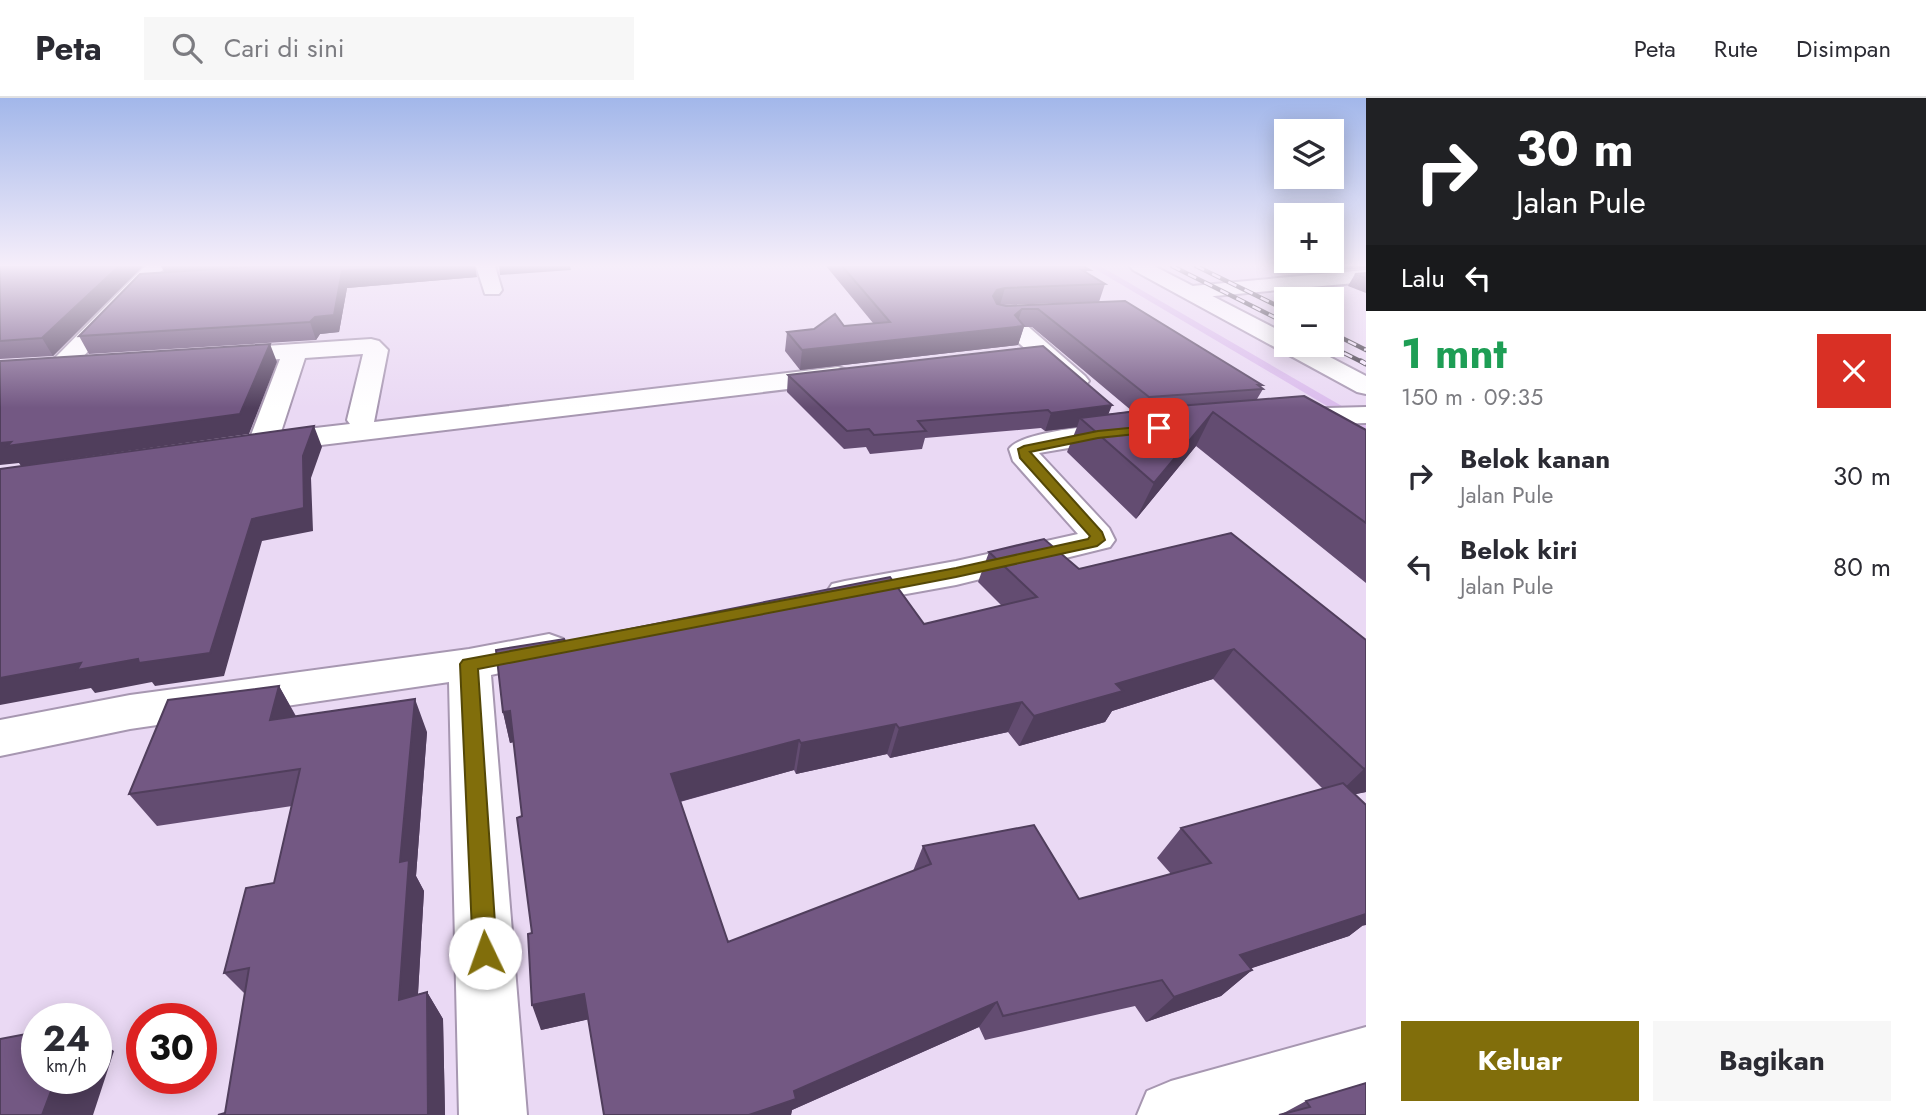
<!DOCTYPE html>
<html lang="id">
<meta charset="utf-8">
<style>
body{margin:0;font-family:Jost,sans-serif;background:#f7f7f7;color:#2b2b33;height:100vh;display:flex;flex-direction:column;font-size:26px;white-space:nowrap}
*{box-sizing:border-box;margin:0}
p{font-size:23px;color:#7c7c81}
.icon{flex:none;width:38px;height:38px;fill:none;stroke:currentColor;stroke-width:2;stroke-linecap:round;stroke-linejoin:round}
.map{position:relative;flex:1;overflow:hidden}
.details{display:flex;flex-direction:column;background:#fff;width:560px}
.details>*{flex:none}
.top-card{background:#202124;color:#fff;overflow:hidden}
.tools{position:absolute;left:1274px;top:21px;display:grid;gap:14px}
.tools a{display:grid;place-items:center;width:70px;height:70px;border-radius:0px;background:#fff;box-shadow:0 4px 18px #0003;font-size:35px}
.speed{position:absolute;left:21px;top:905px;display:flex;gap:14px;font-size:35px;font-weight:700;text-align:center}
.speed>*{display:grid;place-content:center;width:91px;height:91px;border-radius:50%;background:#fff;box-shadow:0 4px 18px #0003;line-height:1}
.speed small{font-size:18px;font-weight:400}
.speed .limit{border:10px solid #d22;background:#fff;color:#111}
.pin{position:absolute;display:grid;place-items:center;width:60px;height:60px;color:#fff;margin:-30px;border-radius:14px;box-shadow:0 4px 10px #0006}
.me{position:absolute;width:77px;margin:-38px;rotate:357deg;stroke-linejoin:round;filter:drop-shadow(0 0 5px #0008)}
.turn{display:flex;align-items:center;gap:24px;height:147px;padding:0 35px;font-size:32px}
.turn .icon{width:91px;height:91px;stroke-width:2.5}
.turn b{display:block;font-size:49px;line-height:60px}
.then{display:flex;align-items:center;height:66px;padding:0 35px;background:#0003;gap:14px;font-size:26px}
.round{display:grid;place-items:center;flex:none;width:74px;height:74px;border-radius:0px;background:#f7f7f7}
.head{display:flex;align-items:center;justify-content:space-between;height:119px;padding:0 35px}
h1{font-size:42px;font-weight:700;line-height:52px;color:#1e9e55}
.button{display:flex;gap:14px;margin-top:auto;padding:14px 35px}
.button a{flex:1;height:80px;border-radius:0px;background:#816e0b;color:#fff;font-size:28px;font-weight:700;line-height:80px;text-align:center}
.button a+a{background:#f7f7f7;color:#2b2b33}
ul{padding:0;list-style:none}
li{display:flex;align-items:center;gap:21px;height:91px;padding:0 35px}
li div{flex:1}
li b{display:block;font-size:26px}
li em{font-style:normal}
header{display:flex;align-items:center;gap:42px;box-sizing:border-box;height:98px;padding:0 35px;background:#fff;border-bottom:2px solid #e1e1e2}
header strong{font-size:33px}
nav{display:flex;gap:38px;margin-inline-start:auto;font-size:24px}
.search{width:490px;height:63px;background:#f7f7f7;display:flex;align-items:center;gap:18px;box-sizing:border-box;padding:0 24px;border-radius:0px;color:#7c7c81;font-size:26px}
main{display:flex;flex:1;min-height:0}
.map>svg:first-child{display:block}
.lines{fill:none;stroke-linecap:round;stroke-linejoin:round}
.stream{fill:#dabbec;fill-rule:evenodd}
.minor-casing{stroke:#a797b1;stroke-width:4}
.primary-casing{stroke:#a797b1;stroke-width:4}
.minor{fill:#fff;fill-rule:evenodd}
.primary{fill:#fff;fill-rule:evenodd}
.rail-far1-casing{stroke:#37303c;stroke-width:4.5}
.rail-casing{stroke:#37303c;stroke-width:5}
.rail-far1{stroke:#f5e7fd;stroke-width:2.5;stroke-dasharray:9;stroke-linecap:butt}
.rail{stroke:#f5e7fd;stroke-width:3.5;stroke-dasharray:11;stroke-linecap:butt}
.wall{fill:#634c71;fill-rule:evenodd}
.shaded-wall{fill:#503e5c}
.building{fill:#735883;stroke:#503e5c;stroke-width:2}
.route{fill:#816e0b;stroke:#544807;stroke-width:2}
</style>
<header>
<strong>Peta</strong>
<div class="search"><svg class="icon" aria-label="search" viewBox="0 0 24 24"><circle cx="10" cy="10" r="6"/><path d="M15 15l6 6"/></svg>Cari di sini</div>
<nav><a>Peta</a><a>Rute</a><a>Disimpan</a></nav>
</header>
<main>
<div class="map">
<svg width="1366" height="1017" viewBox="0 0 1366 1017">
<rect width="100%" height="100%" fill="#ead9f4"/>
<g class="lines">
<path class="stream" d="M 1090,168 L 1100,168 L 1366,322 L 1366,331 Z"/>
<defs>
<path id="minor" d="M 145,168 L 166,168 L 70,273 L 61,275 L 52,273 L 49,268 L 52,263 Z
M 476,168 L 495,168 L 502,192 L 499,196 L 485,196 Z
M 1366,172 L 1366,184 L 1192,200 L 1185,198 L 1182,194 L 1185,190 L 1192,188 Z
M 1001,210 L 1009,212 L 1085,278 L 1089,283 L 1085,288 L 1076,291 L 1067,288 L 993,222 L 990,217 L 993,212 Z
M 371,241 L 379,243 L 388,252 L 374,324 L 838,269 L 847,272 L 851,277 L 847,282 L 838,285 L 263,354 L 253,351 L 248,345 L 280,261 L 222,265 L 213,263 L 210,258 L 213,253 L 222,251 ZM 363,256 L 347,322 L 350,326 L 281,334 L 305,260 Z
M 1366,309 L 1366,325 L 1291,327 L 1281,325 L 1277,319 L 1281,313 L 1291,311 Z
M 1123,324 L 1133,327 L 1137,333 L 1133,339 L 1039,355 L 1109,430 L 1115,442 L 1110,449 L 956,487 L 845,507 L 832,504 L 826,495 L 832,486 L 845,483 L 956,463 L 1078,436 L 1013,363 L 1009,351 C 1021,333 1099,328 1123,324 Z
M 549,536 L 563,541 L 569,551 L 563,561 L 491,577 L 527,1017 L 459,1017 L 449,584 L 130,631 L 0,658 L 0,622 L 130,597 L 469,551 Z
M 1366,929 L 1366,993 L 1285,1017 L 1137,1017 L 1147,993 L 1171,983 Z"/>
<path id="primary" d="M 1130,168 L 1154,168 L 1286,236 L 1286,247 L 1307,247 L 1366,278 L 1366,296 L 1357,294 L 1133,172 Z"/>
</defs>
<use href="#minor" class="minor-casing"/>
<use href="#primary" class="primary-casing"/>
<use href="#minor" class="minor"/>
<use href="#primary" class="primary"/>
<defs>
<path id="rail-far1" d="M 1172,168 L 1286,225
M 1196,168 L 1286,212
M 1332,235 L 1366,252
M 1328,247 L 1364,265"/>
<path id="rail" d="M 1361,263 L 1366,266"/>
</defs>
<use href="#rail-far1" class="rail-far1-casing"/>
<use href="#rail" class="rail-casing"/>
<use href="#rail-far1" class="rail-far1"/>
<use href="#rail" class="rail"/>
</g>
<path class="wall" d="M 0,168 L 143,168 L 53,258 L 0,261 Z
M 258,168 L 477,179 L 347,190 L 339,234 L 320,236 L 316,242 L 89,256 L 79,238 Z
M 826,168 L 1083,168 L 1088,176 L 1105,186 L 1099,204 L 1003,207 L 1006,208 L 1125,203 L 1262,287 L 1261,289 L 1263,291 L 1257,301 L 1366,332 L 1366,485 L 1196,348 L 1136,421 L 1067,354 L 1077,329 L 1045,333 L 1041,330 L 925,340 L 922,351 L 870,356 L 866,349 L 844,351 L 787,294 L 788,277 L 1108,316 L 1132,313 L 1032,229 L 1024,229 L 1018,247 L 800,272 L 785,253 L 787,234 L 873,225 Z
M 1299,168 L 1366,168 L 1366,170 L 1314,174 Z
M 1366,175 L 1366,195 L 1348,188 L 1355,176 Z
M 989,454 L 1079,471 L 1366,542 L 1366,694 L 1355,696 L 1362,828 L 1349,838 L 1251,870 L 1252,872 L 1221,898 L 1146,924 L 1135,908 L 985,942 L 979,929 L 792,1012 L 791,1017 L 604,1017 L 589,921 L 541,932 L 522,718 L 514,644 L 510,645 L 503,614 L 565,544 L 924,526 L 1002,508 L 978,484 ZM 1213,581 L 1323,691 L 1181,730 L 1157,760 L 1171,776 L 1079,801 L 923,748 L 913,773 L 728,844 L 680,704 L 794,672 L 796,676 L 887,656 L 890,660 L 1008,634 L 1019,648 L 1105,624 L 1112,613 Z
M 279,588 L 296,618 L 427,634 L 416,778 L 424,793 L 418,896 L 427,894 L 443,921 L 445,1017 L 218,1017 L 225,1015 L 245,896 L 224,875 L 274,785 L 292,708 L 157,728 L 129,696 Z
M 1306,1003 L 1366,1017 L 1280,1017 Z"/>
<path class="shaded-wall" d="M 119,168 L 143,168 L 53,258 L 42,240 Z
M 161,168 L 248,168 L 164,174 Z
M 416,168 L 475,168 L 477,179 L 347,190 L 339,234 L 320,236 L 316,242 L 310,224 L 342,173 Z
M 499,168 L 570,168 L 571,172 L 500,177 Z
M 1005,190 L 1000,207 L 992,209 L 993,198 L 997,192 Z
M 1022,211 L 1016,229 L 1024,228 L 1018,247 L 800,272 L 802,252 L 1015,217 Z
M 270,246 L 277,264 L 249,336 L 21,368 L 19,365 L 0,367 L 0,345 Z
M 1112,307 L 1105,325 L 1080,320 L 1077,329 L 1045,333 L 1051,315 Z
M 1213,314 L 1196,348 L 1136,421 L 1154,385 Z
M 314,328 L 322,349 L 311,380 L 313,433 L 262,443 L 224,578 L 155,588 L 152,584 L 95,595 L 91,590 L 0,607 L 0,580 L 81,565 L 252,421 L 303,358 Z
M 1234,551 L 1213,581 L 1112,613 L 1105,624 L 1019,648 L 1034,618 L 1116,586 Z
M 279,588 L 297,621 L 270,622 Z
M 415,601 L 427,634 L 416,778 L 424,793 L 416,929 L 399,902 L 400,764 Z
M 1022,604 L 1008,634 L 890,660 L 899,630 Z
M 510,613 L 517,643 L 510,645 L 503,614 Z
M 896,626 L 887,656 L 796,676 L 801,645 Z
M 799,642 L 794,672 L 671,706 L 671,676 Z
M 1366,670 L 1366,694 L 1333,701 L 1364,671 Z
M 1366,816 L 1366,827 L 1362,828 L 1349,838 L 1210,884 L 1240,857 Z
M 1252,872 L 1221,898 L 1146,924 L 1174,899 Z
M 427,894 L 443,921 L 445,1017 L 428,1017 Z
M 584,896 L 590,921 L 541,932 L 532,907 Z
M 997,904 L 979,929 L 792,1012 L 791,1017 L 749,1017 L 794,993 Z
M 96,941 L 114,953 L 93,1017 L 42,1017 L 56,980 L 96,980 Z"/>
<path class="building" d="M 0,168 L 119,168 L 42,240 L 0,243 Z
M 258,168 L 416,168 L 342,173 L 334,217 L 315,219 L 310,224 L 79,238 L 140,176 Z
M 842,168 L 1083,168 L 1090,172 L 1082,172 L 1105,186 L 1005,190 L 997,192 L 993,198 L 997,206 L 1006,208 L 1125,203 L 1262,287 L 1258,287 L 1263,291 L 1149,299 L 1038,211 L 1022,211 L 1015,217 L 1024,228 L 802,252 L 787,234 L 814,231 L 835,216 L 844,228 L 890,224 Z
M 1366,175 L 1366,180 L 1355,176 Z
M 270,246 L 240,316 L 7,348 L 11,344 L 0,345 L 0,263 Z
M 1043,248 L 1112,307 L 1051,315 L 1048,312 L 918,323 L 926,333 L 874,337 L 869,331 L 847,333 L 788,277 Z
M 1304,298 L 1366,332 L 1366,425 L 1213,314 L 1154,385 L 1080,320 L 1178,308 Z
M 314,328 L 303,358 L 304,410 L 252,421 L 210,555 L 139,565 L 138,561 L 77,572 L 81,565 L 0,580 L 0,371 Z
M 1231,435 L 1366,542 L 1366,670 L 1364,671 L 1234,551 L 1116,586 L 1123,593 L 1034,618 L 1022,604 L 899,630 L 896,626 L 801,645 L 799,642 L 671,676 L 728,844 L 931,766 L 923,748 L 1034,727 L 1079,801 L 1211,765 L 1181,730 L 1343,685 L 1366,707 L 1366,816 L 1240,857 L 1252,872 L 1174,899 L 1162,882 L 1003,918 L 997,904 L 794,993 L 796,1001 L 749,1017 L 604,1017 L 584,896 L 532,907 L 528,836 L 532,835 L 517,720 L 522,718 L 510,613 L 503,614 L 496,552 L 564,541 L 565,544 L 890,479 L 924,526 L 1037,499 L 989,454 L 1044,441 L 1079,471 Z
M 279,588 L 270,622 L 415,601 L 400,764 L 409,762 L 399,902 L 427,894 L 428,1017 L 218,1017 L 225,1015 L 249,870 L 224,875 L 246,790 L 274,785 L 300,671 L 129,696 L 168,602 Z
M 37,934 L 37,980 L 56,980 L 42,1017 L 0,1017 L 0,941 Z
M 1366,985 L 1366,1017 L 1279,1017 L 1310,1009 L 1306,1003 Z"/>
<linearGradient id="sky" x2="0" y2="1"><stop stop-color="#a2b7ea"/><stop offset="0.54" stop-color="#f6eefa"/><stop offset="1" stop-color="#f6eefa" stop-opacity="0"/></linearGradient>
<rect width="1366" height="310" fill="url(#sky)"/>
<path class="route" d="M 1159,327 L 1164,328 L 1164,333 L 1098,340 L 1030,354 L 1102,434 L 1105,442 L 1097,448 L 956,479 L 478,571 L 497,855 L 493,863 L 485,867 L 476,863 L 473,855 L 460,566 L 463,562 L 956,470 L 1088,441 L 1090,438 L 1020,360 L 1018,351 L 1024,348 L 1098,333 Z"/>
</svg>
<div class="tools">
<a><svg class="icon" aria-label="layers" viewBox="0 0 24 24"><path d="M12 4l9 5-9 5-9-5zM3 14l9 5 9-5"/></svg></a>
<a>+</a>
<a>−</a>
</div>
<div class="speed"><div>24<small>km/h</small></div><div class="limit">30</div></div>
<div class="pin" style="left:1159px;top:330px;background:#d93025"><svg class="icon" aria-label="arrive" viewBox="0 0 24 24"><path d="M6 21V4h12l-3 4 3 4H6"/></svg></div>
<svg class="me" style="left:485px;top:855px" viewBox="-20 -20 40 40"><circle r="19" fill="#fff"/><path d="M0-13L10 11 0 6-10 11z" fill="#816e0b"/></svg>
</div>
<section class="details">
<div class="top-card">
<div class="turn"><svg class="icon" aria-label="right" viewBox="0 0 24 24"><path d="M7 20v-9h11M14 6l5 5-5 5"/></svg><div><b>30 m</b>Jalan Pule</div></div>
<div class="then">Lalu<svg class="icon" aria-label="left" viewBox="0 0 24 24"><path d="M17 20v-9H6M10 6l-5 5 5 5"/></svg></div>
</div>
<div class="head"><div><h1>1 mnt</h1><p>150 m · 09:35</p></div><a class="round" style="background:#d93025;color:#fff"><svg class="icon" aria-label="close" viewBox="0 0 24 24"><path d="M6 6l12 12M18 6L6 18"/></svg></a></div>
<ul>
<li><svg class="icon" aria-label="right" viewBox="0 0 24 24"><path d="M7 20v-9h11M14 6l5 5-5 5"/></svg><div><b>Belok kanan</b><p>Jalan Pule</p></div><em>30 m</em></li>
<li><svg class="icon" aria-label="left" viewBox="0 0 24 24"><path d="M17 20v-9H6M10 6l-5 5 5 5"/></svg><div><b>Belok kiri</b><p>Jalan Pule</p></div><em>80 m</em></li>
</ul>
<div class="button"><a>Keluar</a><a>Bagikan</a></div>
</section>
</main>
